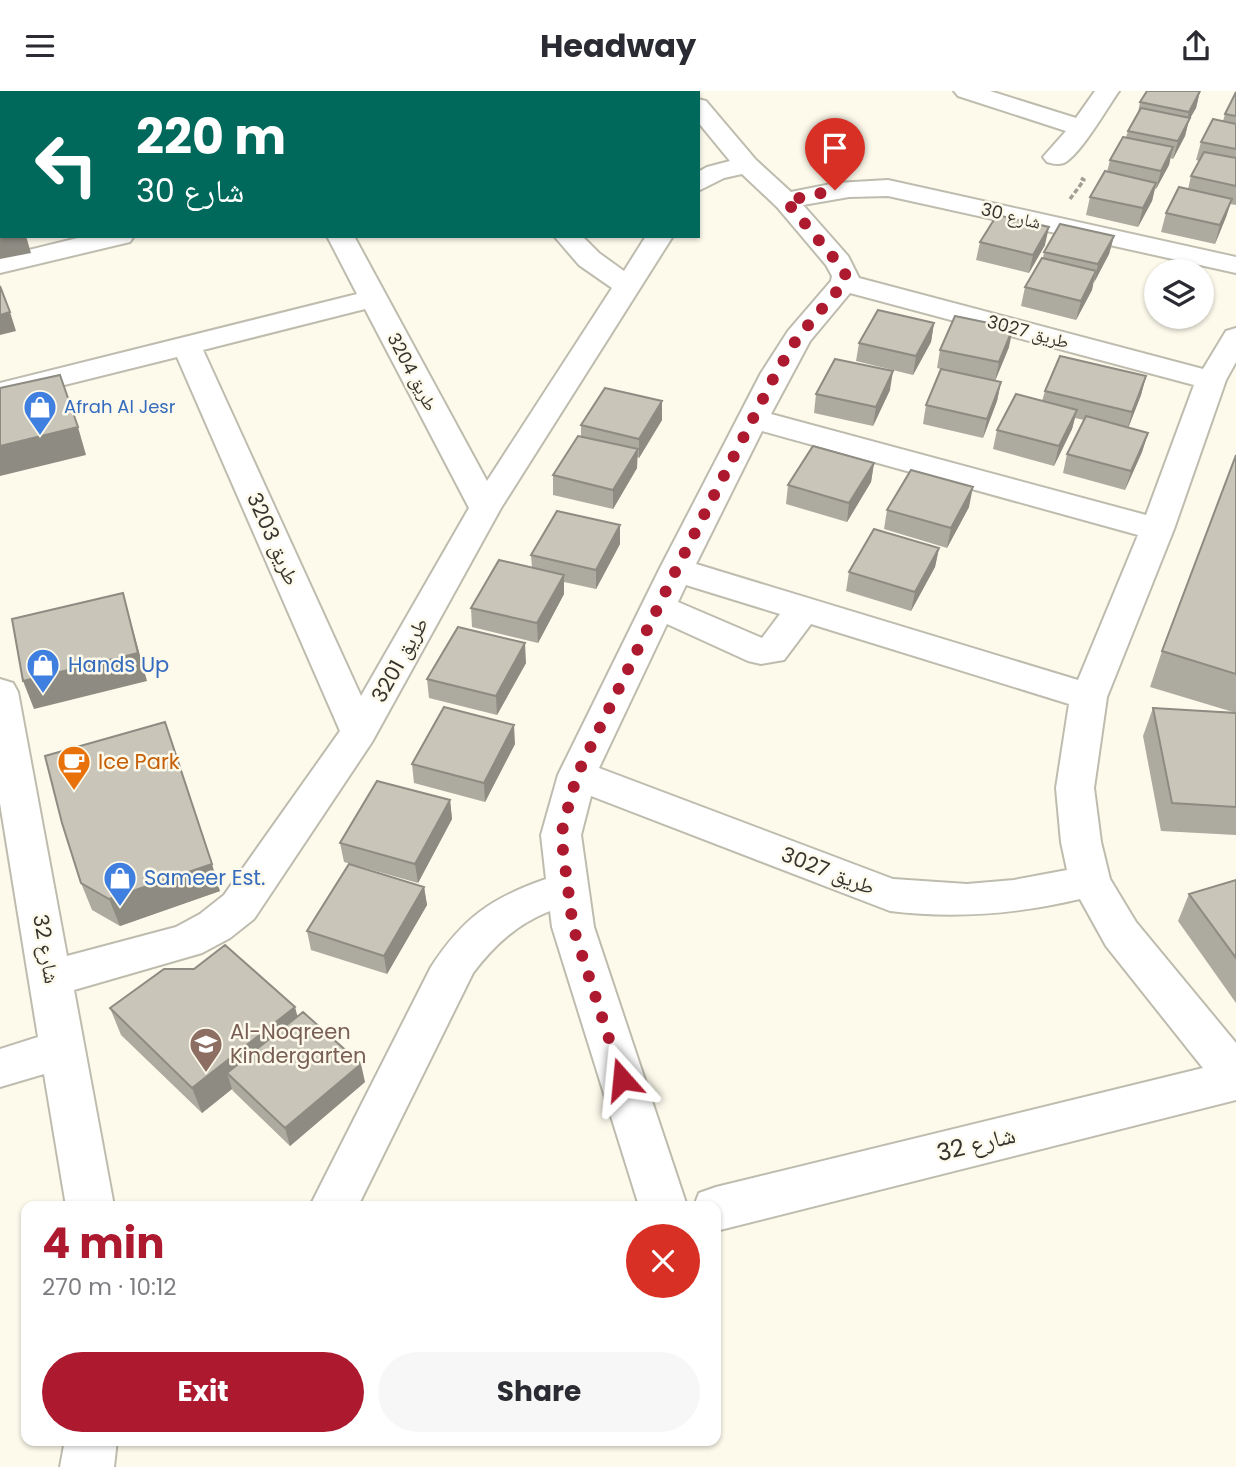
<!DOCTYPE html>
<meta charset="utf-8">
<style>
body{margin:0;font-family:Poppins,"Noto Naskh Arabic",sans-serif;background:#f7f7f7;color:#2b2b33;height:100vh;display:flex;flex-direction:column;font-size:26px;white-space:nowrap}
*{box-sizing:border-box;margin:0}
p{font-size:23px;color:#7c7c81}
.icon{flex:none;width:38px;height:38px;fill:none;stroke:currentColor;stroke-width:2;stroke-linecap:round;stroke-linejoin:round}
.map{position:relative;flex:1;overflow:hidden}
.sheet{position:absolute;left:21px;top:1110px;width:700px;height:245px;display:flex;flex-direction:column;background:#fff;border-radius:14px;box-shadow:0 2px 5px #0004}
.sheet>*{flex:none}
.guide{position:absolute;left:0px;top:0px;width:700px;height:147px;box-shadow:0 2px 5px #0004;background:#00695c;color:#fff;overflow:hidden}
.buttons{position:absolute;left:1144px;top:168px;display:grid;gap:14px}
.buttons a{display:grid;place-items:center;width:70px;height:70px;border-radius:50%;background:#fff;box-shadow:0 2px 5px #0004;font-size:35px}
.pin{position:absolute;display:grid;place-items:center;width:60px;height:60px;color:#fff;margin:-72px -30px;border-radius:50% 50% 50% 0;rotate:-45deg;box-shadow:0 0 7px #0007}
.pin .icon{rotate:45deg}
.me{position:absolute;width:77px;margin:-38px;rotate:342deg;stroke-linejoin:round;filter:drop-shadow(0 0 5px #0008)}
.turn{display:flex;align-items:center;gap:24px;height:147px;padding:0 21px;font-size:32px}
.turn .icon{width:91px;height:91px;stroke-width:2.5}
.turn b{display:block;font-size:49px;line-height:60px}
.round{display:grid;place-items:center;flex:none;width:74px;height:74px;border-radius:37px;background:#f7f7f7}
.overview{display:flex;align-items:center;justify-content:space-between;height:119px;padding:0 21px}
h1{font-size:42px;font-weight:700;line-height:52px;color:#ad192f}
.button{display:flex;gap:14px;margin-top:auto;padding:14px 21px}
.button a{flex:1;height:80px;border-radius:42px;background:#ad192f;color:#fff;font-size:28px;font-weight:700;line-height:80px;text-align:center}
.button a+a{background:#f7f7f7;color:#2b2b33}
header{display:flex;justify-content:space-between;align-items:center;height:91px;padding:0 21px;background:#fff;font-size:32px;font-weight:700}
.map>svg:first-child{display:block}
.lines{fill:none;stroke-linecap:round;stroke-linejoin:round}
.minor-casing{stroke:#bebcae;stroke-width:4}
.path{stroke:#a19f95;stroke-width:3.5;stroke-dasharray:5 2.5;stroke-linecap:butt}
.minor{fill:#fff;fill-rule:evenodd}
.wall{fill:#adaa9f}
.shaded-wall{fill:#8d8b82}
.building{fill:#c9c6b9;stroke:#8d8b82;stroke-width:2}
.route{stroke:#ad192f;stroke-width:12;stroke-dasharray:0 21.6}
.labels{text-anchor:middle;stroke-width:5;stroke-linejoin:round;paint-order:stroke}
.far-street-label{font-size:18px;fill:#35342e;stroke:#fdfaec}
.far-shop-label{font-size:18px;fill:#366cbe;stroke:#fdfaec;text-anchor:start}
.street-label{font-size:21px;fill:#35342e;stroke:#fdfaec}
.shop-label{font-size:21px;fill:#366cbe;stroke:#fdfaec;text-anchor:start}
.food-label{font-size:21px;fill:#c56008;stroke:#fdfaec;text-anchor:start}
.education-label{font-size:21px;fill:#785e54;stroke:#fdfaec;text-anchor:start}
.near-street-label{font-size:24px;fill:#35342e;stroke:#fdfaec}
</style>
<header><svg class="icon" aria-label="menu" viewBox="0 0 24 24"><path d="M4 6h16M4 12h16M4 18h16"/></svg>Headway<svg class="icon" aria-label="share" viewBox="0 0 24 24"><path d="M12 15V3M7 8l5-5 5 5M5 13v7h14v-7"/></svg></header>
<div class="map">
<svg width="1236" height="1376" viewBox="0 0 1236 1376">
<rect width="100%" height="100%" fill="#fdfaec"/>
<g class="lines">
<defs>
<path id="minor" d="M 70,0 L 94,0 L 95,2 L 71,2 Z
M 282,0 L 314,0 L 280,2 Z
M 459,0 L 483,0 L 484,2 L 460,2 Z
M 954,0 L 990,0 L 1076,27 L 1095,0 L 1119,0 C 1107,17 1081,63 1064,72 C 1058,74 1053,73 1047,71 L 1043,66 L 1066,40 L 958,5 Z
M 698,8 L 706,10 L 756,69 L 791,101 L 836,92 L 888,89 L 1236,166 L 1236,182 L 888,105 L 849,106 L 803,114 L 848,165 L 859,187 L 1203,278 L 1226,240 L 1236,237 L 1236,271 L 1226,289 L 1174,438 L 1107,606 L 1094,697 L 1101,751 L 1110,788 L 1136,831 L 1236,952 L 1236,1009 L 716,1140 L 716,1115 L 694,1115 L 699,1102 L 716,1096 L 1203,977 L 1106,855 L 1080,808 C 1016,823 955,828 890,820 L 591,705 L 581,744 L 594,836 L 687,1115 L 639,1115 L 552,836 L 550,820 C 517,833 494,854 473,882 L 358,1115 L 310,1115 L 431,876 C 463,827 491,807 546,788 L 541,744 L 558,684 L 659,479 L 761,282 L 788,240 L 831,190 L 832,185 L 826,174 L 777,116 L 742,83 L 724,87 L 698,100 L 698,81 L 707,76 L 730,70 L 698,31 ZM 850,202 L 1194,294 L 1146,424 L 771,323 L 810,250 ZM 762,340 L 1138,444 L 1078,589 L 696,473 ZM 686,494 L 780,523 L 762,547 L 678,511 ZM 667,533 L 748,570 L 761,573 L 784,569 L 811,533 L 1069,613 L 1056,697 L 1061,751 L 1067,779 L 1014,789 L 967,793 L 893,788 L 599,677 Z
M 86,145 L 134,145 L 130,151 L 0,182 L 0,166 Z
M 327,145 L 354,145 L 487,390 L 612,197 L 579,174 L 554,145 L 582,145 L 599,162 L 624,180 L 646,145 L 673,145 L 501,417 L 372,651 L 254,828 L 230,847 L 202,862 L 74,899 L 114,1115 L 66,1115 L 44,983 L 0,996 L 0,958 L 38,946 L 0,712 L 0,588 L 13,592 L 18,601 L 67,865 L 176,836 L 200,823 L 224,804 L 340,640 L 177,266 L 0,310 L 0,292 L 357,203 ZM 365,218 L 469,417 L 361,605 L 203,259 Z
M 65,1349 L 117,1349 L 114,1376 L 60,1376 Z"/>
</defs>
<use href="#minor" class="minor-casing"/>
<path class="path" d="M 1070,108 L 1084,89 L 1081,87"/>
<use href="#minor" class="minor"/>
</g>
<path class="wall" d="M 1200,0 L 1196,17 L 1189,29 L 1185,45 L 1173,68 L 1170,67 L 1169,74 L 1156,98 L 1155,98 L 1152,110 L 1138,136 L 1086,124 L 1090,106 L 1107,81 L 1110,69 L 1126,46 L 1128,40 L 1138,22 L 1140,11 Z
M 1236,1 L 1236,114 L 1230,113 L 1226,126 L 1215,153 L 1161,141 L 1166,122 L 1188,98 L 1191,85 L 1199,70 L 1196,69 L 1201,51 L 1223,30 L 1225,23 Z
M 1114,145 L 1109,163 L 1093,192 L 1092,199 L 1076,229 L 1021,215 L 1025,196 L 1043,167 L 1044,161 Z
M 980,151 L 1045,154 L 1029,182 L 976,169 Z
M 934,232 L 931,251 L 913,284 L 856,270 L 859,252 Z
M 1009,256 L 995,290 L 1001,291 L 997,310 L 983,347 L 923,333 L 926,314 L 941,278 L 937,277 L 940,259 Z
M 1146,285 L 1141,304 L 1128,337 L 1148,342 L 1142,361 L 1125,399 L 1063,382 L 1067,363 L 1084,329 L 1075,327 L 1072,338 L 1054,375 L 993,358 L 997,339 L 1042,310 L 1045,300 Z
M 890,299 L 873,335 L 814,322 L 816,303 Z
M 662,329 L 639,367 L 637,366 L 637,377 L 613,418 L 553,404 L 553,384 L 581,345 L 581,334 Z
M 1236,364 L 1236,744 L 1161,740 L 1143,645 L 1153,617 L 1233,621 L 1150,596 L 1162,560 Z
M 874,372 L 871,391 L 847,431 L 786,413 L 788,394 Z
M 969,416 L 947,457 L 884,438 L 887,419 Z
M 620,453 L 596,498 L 564,491 L 564,503 L 538,552 L 472,536 L 471,517 L 532,477 L 531,464 Z
M 939,457 L 935,476 L 911,520 L 846,500 L 849,481 Z
M 526,572 L 497,624 L 429,607 L 427,588 Z
M 515,653 L 485,711 L 414,692 L 412,673 Z
M 450,709 L 452,728 L 418,792 L 344,771 L 340,752 Z
M 1236,789 L 1236,912 L 1178,830 L 1189,803 Z
M 81,792 L 220,800 L 120,835 L 92,819 Z
M 424,796 L 427,814 L 387,883 L 311,859 L 307,840 Z
M 110,917 L 297,925 L 365,991 L 290,1055 L 233,1000 L 232,998 L 202,1022 L 121,944 Z"/>
<path class="shaded-wall" d="M 1200,0 L 1196,17 L 1189,29 L 1185,45 L 1173,68 L 1178,50 L 1185,37 L 1189,21 Z
M 1173,56 L 1169,74 L 1156,98 L 1161,80 Z
M 1156,92 L 1152,110 L 1138,136 L 1143,117 Z
M 1232,108 L 1226,126 L 1215,153 L 1220,134 Z
M 1049,136 L 1045,154 L 1029,182 L 1033,164 Z
M 15,145 L 26,145 L 31,162 L 0,168 L 0,148 Z
M 1114,145 L 1109,163 L 1094,192 L 1098,173 Z
M 1096,180 L 1092,199 L 1076,229 L 1081,210 Z
M 10,221 L 16,240 L 0,244 L 0,224 Z
M 934,232 L 931,251 L 913,284 L 916,265 Z
M 1013,237 L 1009,256 L 995,290 L 999,271 Z
M 893,280 L 890,299 L 873,335 L 876,316 Z
M 1146,285 L 1141,304 L 1127,340 L 1132,321 Z
M 1001,291 L 997,310 L 983,347 L 987,328 Z
M 662,310 L 662,329 L 639,367 L 639,348 Z
M 1077,319 L 1072,338 L 1054,375 L 1059,355 Z
M 78,336 L 86,364 L 0,385 L 0,355 Z
M 1148,342 L 1142,361 L 1125,399 L 1131,380 Z
M 638,358 L 637,377 L 613,418 L 613,399 Z
M 874,372 L 871,391 L 847,431 L 849,412 Z
M 973,396 L 969,416 L 947,457 L 951,437 Z
M 620,434 L 620,453 L 596,498 L 596,479 Z
M 939,457 L 935,476 L 911,520 L 915,501 Z
M 564,484 L 564,503 L 538,552 L 537,532 Z
M 123,502 L 147,590 L 34,618 L 23,590 Z
M 525,552 L 526,572 L 497,624 L 496,605 Z
M 514,634 L 515,653 L 485,711 L 484,692 Z
M 450,709 L 452,728 L 418,792 L 415,773 Z
M 212,773 L 220,800 L 120,835 L 109,808 Z
M 424,796 L 427,814 L 387,883 L 384,865 Z
M 295,916 L 302,942 L 227,982 L 232,998 L 202,1022 L 192,997 Z
M 361,973 L 365,991 L 290,1055 L 285,1037 Z"/>
<path class="building" d="M 1147,0 L 1200,0 L 1189,21 L 1140,11 Z
M 1236,1 L 1236,25 L 1225,23 Z
M 1141,17 L 1190,27 L 1178,50 L 1128,40 Z
M 1213,28 L 1236,33 L 1236,58 L 1201,51 Z
M 1123,46 L 1173,56 L 1161,80 L 1110,69 Z
M 1204,61 L 1236,67 L 1236,95 L 1191,85 Z
M 1105,80 L 1156,92 L 1143,117 L 1090,106 Z
M 1179,96 L 1232,108 L 1220,134 L 1166,122 Z
M 0,118 L 2,118 L 2,145 L 15,145 L 0,148 Z
M 997,124 L 1049,136 L 1033,164 L 980,151 Z
M 1060,133 L 1114,145 L 1098,173 L 1044,161 Z
M 1042,167 L 1096,180 L 1081,210 L 1025,196 Z
M 0,195 L 10,221 L 0,224 Z
M 878,219 L 934,232 L 916,265 L 859,252 Z
M 955,225 L 1013,237 L 999,271 L 940,259 Z
M 1060,265 L 1146,285 L 1132,321 L 1045,300 Z
M 835,268 L 893,280 L 876,316 L 816,303 Z
M 941,278 L 1001,291 L 987,328 L 926,314 Z
M 60,284 L 78,336 L 0,355 L 0,297 Z
M 605,297 L 662,310 L 639,348 L 581,334 Z
M 1016,303 L 1077,319 L 1059,355 L 997,339 Z
M 1086,325 L 1148,342 L 1131,380 L 1067,363 Z
M 578,345 L 638,358 L 613,399 L 553,384 Z
M 813,355 L 874,372 L 849,412 L 788,394 Z
M 1236,364 L 1236,583 L 1162,560 Z
M 911,379 L 973,396 L 951,437 L 887,419 Z
M 557,420 L 620,434 L 596,479 L 531,464 Z
M 874,438 L 939,457 L 915,501 L 849,481 Z
M 499,469 L 564,484 L 537,532 L 471,517 Z
M 123,502 L 138,562 L 23,590 L 12,528 Z
M 458,536 L 525,552 L 496,605 L 427,588 Z
M 444,616 L 514,634 L 484,692 L 412,673 Z
M 1153,617 L 1236,622 L 1236,716 L 1172,712 Z
M 165,631 L 212,773 L 109,808 L 81,792 L 62,732 L 45,665 Z
M 377,690 L 450,709 L 415,773 L 340,752 Z
M 349,773 L 424,796 L 384,865 L 307,840 Z
M 1236,789 L 1236,867 L 1189,803 Z
M 225,854 L 295,916 L 192,997 L 110,917 L 164,878 L 194,878 Z
M 303,921 L 361,973 L 285,1037 L 227,982 Z"/>
<g class="lines">
<path class="route" d="M 622,988 L 573,836 L 561,744 L 570,709 L 577,684 L 676,479 L 776,282 L 798,246 L 844,192 L 846,185 L 843,178 L 786,110 L 835,99"/>
</g>
<defs>
<symbol id="shop-pin" viewBox="-11 -11 22 30"><path d="M0 17L-7.5 6A9.5 9.5 0 1 1 7.5 6Z" fill="#3f7fe0" stroke="#fdfaec"/><path d="M-5-2.5h2.3a2.7 3.5 0 0 1 5.4 0H5L5.5 6h-11ZM-1.5-2.5h3a1.5 2.3 0 0 0-3 0Z" fill="#fff"/></symbol>
<symbol id="cafe-pin" viewBox="-11 -11 22 30"><path d="M0 17L-7.5 6A9.5 9.5 0 1 1 7.5 6Z" fill="#e8710a" stroke="#fdfaec"/><path d="M-5.5-4.5H6V0H3Q3 3.5 0 3.5H-2.5Q-5.5 3.5-5.5 0ZM3-3.2v2h1.7v-2ZM-6 4.5H4V6H-6Z" fill="#fff"/></symbol>
<symbol id="school-pin" viewBox="-11 -11 22 30"><path d="M0 17L-7.5 6A9.5 9.5 0 1 1 7.5 6Z" fill="#8d6e63" stroke="#fdfaec"/><path d="M0-5L7-2L0 1L-7-2ZM-4 1L0 2.5L4 1V4Q0 6-4 4Z" fill="#fff"/></symbol>
</defs>
<g fill-rule="evenodd">
<use href="#shop-pin" x="21" y="297" width="38" height="52"/>
<use href="#shop-pin" x="24" y="555" width="38" height="52"/>
<use href="#cafe-pin" x="55" y="652" width="38" height="52"/>
<use href="#shop-pin" x="101" y="768" width="38" height="52"/>
<use href="#school-pin" x="187" y="934" width="38" height="52"/>
</g>
<g class="labels">
<g class="far-street-label">
<text transform="translate(1011 125) rotate(14)" y="6">شارع 30</text>
<text transform="translate(1028 241) rotate(15)" y="6">طريق 3027</text>
<text transform="translate(412 281) rotate(62)" y="6">طريق 3204</text>
</g>
<g class="far-shop-label">
<text x="64" y="322">Afrah Al Jesr</text>
</g>
<g class="street-label">
<text transform="translate(273 448) rotate(66)" y="7">طريق 3203</text>
<text transform="translate(400 569) rotate(-61)" y="7">طريق 3201</text>
<text transform="translate(828 780) rotate(21)" y="7">طريق 3027</text>
<text transform="translate(46 858) rotate(80)" y="7">شارع 32</text>
</g>
<g class="shop-label">
<text x="68" y="581">Hands Up</text>
<text x="144" y="794">Sameer Est.</text>
</g>
<g class="food-label">
<text x="98" y="678">Ice Park</text>
</g>
<g class="education-label">
<text x="230" y="948">Al-Noqreen<tspan x="230" dy="24">Kindergarten</tspan></text>
</g>
<g class="near-street-label">
<text transform="translate(976 1053) rotate(-14)" y="8">شارع 32</text>
</g>
</g>
</svg>
<div class="buttons">
<a><svg class="icon" aria-label="layers" viewBox="0 0 24 24"><path d="M12 4l9 5-9 5-9-5zM3 14l9 5 9-5"/></svg></a>
</div>
<div class="pin" style="left:835px;top:99px;background:#d93025"><svg class="icon" aria-label="arrive" viewBox="0 0 24 24"><path d="M6 21V4h12l-3 4 3 4H6"/></svg></div>
<svg class="me" style="left:622px;top:988px" viewBox="-20 -20 40 40"><path d="M0-17L14 15 0 8-14 15z" fill="#ad192f" stroke="#fff" stroke-width="4"/></svg>
<div class="guide">
<div class="turn"><svg class="icon" aria-label="left" viewBox="0 0 24 24"><path d="M17 20v-9H6M10 6l-5 5 5 5"/></svg><div><b>220 m</b>شارع 30</div></div>
</div>
<section class="sheet">
<div class="overview"><div><h1>4 min</h1><p>270 m · 10:12</p></div><a class="round" style="background:#d93025;color:#fff"><svg class="icon" aria-label="close" viewBox="0 0 24 24"><path d="M6 6l12 12M18 6L6 18"/></svg></a></div>
<div class="button"><a>Exit</a><a>Share</a></div>
</section>
</div>
